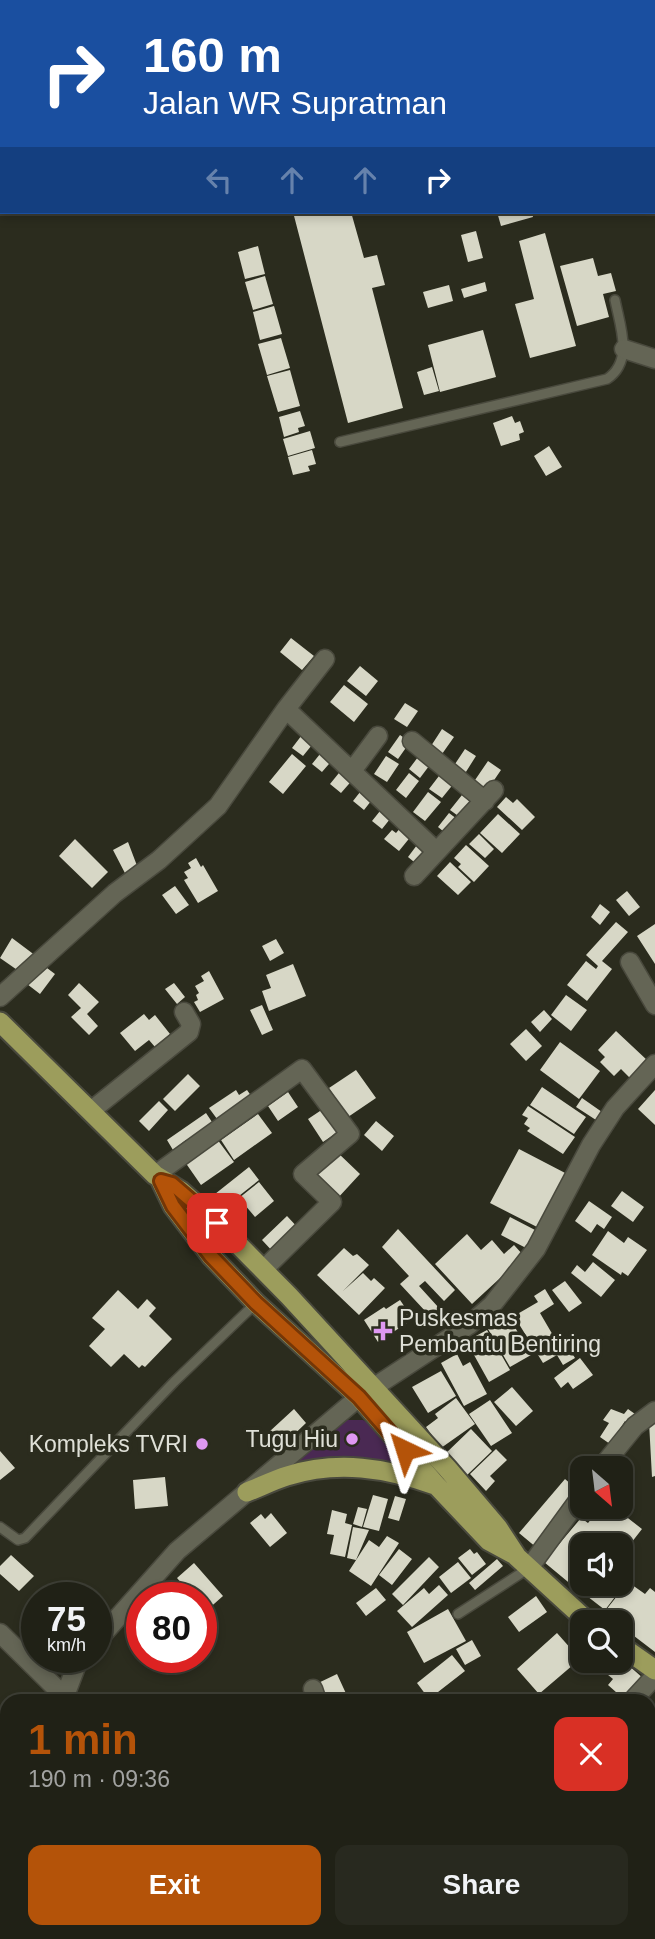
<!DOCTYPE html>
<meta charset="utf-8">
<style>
body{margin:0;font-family:Helvetica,sans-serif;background:#28291f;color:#f1f3f6;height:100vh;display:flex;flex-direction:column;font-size:26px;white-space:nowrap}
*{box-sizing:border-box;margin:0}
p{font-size:23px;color:#a2a3a1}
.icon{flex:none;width:38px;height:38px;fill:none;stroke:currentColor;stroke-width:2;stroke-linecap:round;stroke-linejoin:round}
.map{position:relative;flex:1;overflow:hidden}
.details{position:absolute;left:0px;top:1694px;width:656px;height:245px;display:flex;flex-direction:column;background:#202116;border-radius:21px 21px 0 0;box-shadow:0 4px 10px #0003,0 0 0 2px #3d3e35}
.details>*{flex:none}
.top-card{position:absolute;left:0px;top:0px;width:656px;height:214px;box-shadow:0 4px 10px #0003,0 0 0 2px #3d3e35;background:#1a4fa0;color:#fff;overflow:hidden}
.needle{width:46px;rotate:152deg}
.fabs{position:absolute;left:570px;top:1456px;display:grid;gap:14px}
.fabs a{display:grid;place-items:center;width:63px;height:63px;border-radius:14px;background:#202116;box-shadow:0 4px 10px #0003,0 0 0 2px #3d3e35;font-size:35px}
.speed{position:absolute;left:21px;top:1582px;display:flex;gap:14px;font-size:35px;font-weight:700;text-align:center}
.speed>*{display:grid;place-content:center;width:91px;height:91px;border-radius:50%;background:#202116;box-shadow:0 4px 10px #0003,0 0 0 2px #3d3e35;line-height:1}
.speed small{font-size:18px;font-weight:400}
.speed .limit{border:10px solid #d22;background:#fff;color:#111}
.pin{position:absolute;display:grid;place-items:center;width:60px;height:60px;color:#fff;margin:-30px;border-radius:14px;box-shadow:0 4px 10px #0006}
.me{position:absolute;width:77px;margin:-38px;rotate:319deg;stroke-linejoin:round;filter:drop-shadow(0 0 5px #0008)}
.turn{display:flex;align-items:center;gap:24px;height:147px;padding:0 28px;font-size:32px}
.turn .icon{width:91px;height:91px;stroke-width:2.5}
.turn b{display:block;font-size:49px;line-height:60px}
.lanes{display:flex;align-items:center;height:66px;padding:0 28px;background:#0003;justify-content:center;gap:35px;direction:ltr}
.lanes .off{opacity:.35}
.round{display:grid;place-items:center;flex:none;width:74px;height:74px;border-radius:14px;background:#28291f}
.summary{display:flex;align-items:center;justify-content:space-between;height:119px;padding:0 28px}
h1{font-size:42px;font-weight:800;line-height:52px;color:#b45309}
.button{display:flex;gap:14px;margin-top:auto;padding:14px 28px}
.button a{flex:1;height:80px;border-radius:14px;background:#b45309;color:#fff;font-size:28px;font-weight:800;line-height:80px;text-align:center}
.button a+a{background:#28291f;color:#f1f3f6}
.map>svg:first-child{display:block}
.green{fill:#4a2953}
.building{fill:#d7d7c6}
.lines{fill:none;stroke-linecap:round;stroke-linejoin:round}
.service-casing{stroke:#49493d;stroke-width:12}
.minor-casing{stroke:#49493d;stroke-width:21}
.trunk-casing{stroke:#49493d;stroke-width:23}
.service{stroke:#646555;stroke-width:9}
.minor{stroke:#646555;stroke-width:18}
.trunk{stroke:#9c9d5c;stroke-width:19}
.route-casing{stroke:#753606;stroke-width:18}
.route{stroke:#b45309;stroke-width:12}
.poi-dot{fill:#df98f2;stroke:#2b2c1e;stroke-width:2.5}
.labels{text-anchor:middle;stroke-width:7;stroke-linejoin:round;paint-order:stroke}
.poi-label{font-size:23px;fill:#dfe0d7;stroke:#2b2c1e;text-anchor:end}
</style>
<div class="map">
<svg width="655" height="1939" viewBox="0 0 655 1939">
<rect width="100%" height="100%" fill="#2b2c1e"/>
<path class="green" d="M 345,1420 L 363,1420 L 372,1425 L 411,1468 L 293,1463 Z"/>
<path class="building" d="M 293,212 L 351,212 L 364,258 L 377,255 L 385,285 L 372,288 L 403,408 L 348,423 Z
M 497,212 L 532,212 L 533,217 L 501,226 Z
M 476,231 L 483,258 L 468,262 L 461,235 Z
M 545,233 L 576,346 L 530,358 L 515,304 L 534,299 L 519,241 Z
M 258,246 L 265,274 L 245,279 L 238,252 Z
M 593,258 L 598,276 L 611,273 L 616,291 L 603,294 L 609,317 L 577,326 L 560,266 Z
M 265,276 L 273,304 L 253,310 L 245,282 Z
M 485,282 L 487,291 L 464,298 L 461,289 Z
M 449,285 L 453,301 L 428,308 L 423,292 Z
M 274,306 L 282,334 L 260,340 L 253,312 Z
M 483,330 L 496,377 L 440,392 L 428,345 Z
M 281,338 L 290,368 L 267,375 L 258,344 Z
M 432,367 L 439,391 L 424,395 L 417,372 Z
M 290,370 L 300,406 L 278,412 L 267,376 Z
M 300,411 L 305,426 L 298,428 L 299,432 L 284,437 L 279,417 Z
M 512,416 L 515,423 L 520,421 L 524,432 L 519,434 L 520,440 L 501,446 L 493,423 Z
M 310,431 L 315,448 L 288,456 L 283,439 Z
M 549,446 L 562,467 L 546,476 L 534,456 Z
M 312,450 L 316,464 L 308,466 L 310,471 L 293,475 L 288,457 Z
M 291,638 L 314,656 L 302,670 L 280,652 Z
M 360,666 L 378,681 L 366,696 L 347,681 Z
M 344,685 L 368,704 L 354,722 L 330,702 Z
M 405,703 L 418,711 L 407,727 L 394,719 Z
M 442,729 L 454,737 L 442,754 L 431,746 Z
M 305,731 L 316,740 L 303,756 L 292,748 Z
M 400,735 L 410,742 L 398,759 L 388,752 Z
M 324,749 L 335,757 L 322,772 L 312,764 Z
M 465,749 L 476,756 L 464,775 L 453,767 Z
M 421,753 L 432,762 L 420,778 L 409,769 Z
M 292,754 L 306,766 L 283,794 L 269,782 Z
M 386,756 L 399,764 L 387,782 L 374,774 Z
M 488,761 L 501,770 L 486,792 L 473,783 Z
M 343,768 L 355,777 L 341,793 L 330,784 Z
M 442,772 L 455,782 L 442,798 L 429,789 Z
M 409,773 L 419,781 L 406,798 L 396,790 Z
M 364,787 L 375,796 L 364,810 L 353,801 Z
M 428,792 L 441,802 L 425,821 L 413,812 Z
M 462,795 L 472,803 L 461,818 L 450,810 Z
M 506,797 L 513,803 L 517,799 L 535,817 L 522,830 L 497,807 Z
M 384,806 L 394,814 L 382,829 L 372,821 Z
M 449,813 L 461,822 L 449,836 L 438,827 Z
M 498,814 L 520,834 L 502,853 L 480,833 Z
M 402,826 L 412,835 L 399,851 L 384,839 L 392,830 L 396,833 Z
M 479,834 L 494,849 L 485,858 L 469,844 Z
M 75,839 L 108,872 L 92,888 L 59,856 Z
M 420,841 L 432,851 L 419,866 L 408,857 Z
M 128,842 L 139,871 L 127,877 L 113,850 Z
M 466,845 L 489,866 L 474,882 L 458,867 L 461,864 L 454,858 Z
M 196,858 L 201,867 L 203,865 L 218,891 L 198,903 L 184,880 L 188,878 L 184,872 L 191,868 L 188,863 Z
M 450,862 L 471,882 L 458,895 L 437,876 Z
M 175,886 L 189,905 L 176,914 L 162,895 Z
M 627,891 L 640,907 L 629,916 L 616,900 Z
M 600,904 L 610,912 L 600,925 L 591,917 Z
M 616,922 L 628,932 L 602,961 L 612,969 L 587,1001 L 567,985 L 586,961 L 596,969 L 598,966 L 586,955 Z
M 655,924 L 655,964 L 637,936 Z
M 12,938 L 36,956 L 23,974 L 0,958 Z
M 276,939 L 284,953 L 270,961 L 262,946 Z
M 293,964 L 306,996 L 269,1011 L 262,991 L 271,988 L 266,975 Z
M 43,965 L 55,974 L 40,994 L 27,984 Z
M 209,971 L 224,999 L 200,1012 L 194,1002 L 198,1000 L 196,995 L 199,993 L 195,986 L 204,981 L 201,976 Z
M 79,983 L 99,1002 L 87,1014 L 98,1026 L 89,1035 L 71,1017 L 81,1008 L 68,995 Z
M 174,983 L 185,997 L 177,1004 L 165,989 Z
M 566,995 L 587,1010 L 571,1031 L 551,1015 Z
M 262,1005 L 273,1030 L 262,1035 L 250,1010 Z
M 544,1010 L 552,1019 L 540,1032 L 531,1022 Z
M 144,1014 L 149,1020 L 155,1015 L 170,1034 L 155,1047 L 149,1040 L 135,1051 L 120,1033 Z
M 526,1029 L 542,1046 L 526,1061 L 510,1044 Z
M 616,1031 L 648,1061 L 631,1079 L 621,1069 L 614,1076 L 600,1062 L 605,1057 L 598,1050 Z
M 560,1042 L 600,1071 L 579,1099 L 540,1070 Z
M 356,1070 L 376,1098 L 348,1117 L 329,1088 Z
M 188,1074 L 200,1086 L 175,1111 L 163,1099 Z
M 542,1087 L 586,1117 L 574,1134 L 530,1105 Z
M 236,1090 L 239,1095 L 247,1090 L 254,1100 L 220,1123 L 209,1108 Z
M 655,1090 L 655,1125 L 638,1109 Z
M 288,1092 L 298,1107 L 278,1121 L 268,1106 Z
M 582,1098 L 602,1112 L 596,1120 L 576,1107 Z
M 159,1101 L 168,1110 L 149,1131 L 139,1121 Z
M 528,1106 L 575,1137 L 563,1154 L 527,1131 L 530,1128 L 524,1124 L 528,1118 L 522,1115 Z
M 323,1109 L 339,1131 L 323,1142 L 308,1119 Z
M 206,1113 L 216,1128 L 190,1146 L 186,1140 L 173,1150 L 167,1140 Z
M 258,1114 L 272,1133 L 234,1160 L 221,1140 Z
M 376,1121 L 394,1136 L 382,1151 L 364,1135 Z
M 217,1139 L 234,1162 L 201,1185 L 185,1162 Z
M 519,1149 L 569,1175 L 541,1229 L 490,1203 Z
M 337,1152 L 360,1174 L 336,1200 L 323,1189 L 327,1185 L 314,1172 Z
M 249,1167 L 259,1180 L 225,1207 L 215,1194 Z
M 259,1182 L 274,1201 L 255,1217 L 239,1198 Z
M 622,1191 L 644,1207 L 633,1222 L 611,1206 Z
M 589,1201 L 612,1217 L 604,1229 L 597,1224 L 591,1233 L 575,1221 Z
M 287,1216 L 300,1230 L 275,1254 L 262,1240 Z
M 510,1217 L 537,1231 L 528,1249 L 501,1235 Z
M 398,1229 L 455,1290 L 444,1301 L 425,1281 L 419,1286 L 449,1319 L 440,1327 L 400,1284 L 409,1276 L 382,1247 Z
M 608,1231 L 624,1243 L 628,1237 L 647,1250 L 628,1276 L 622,1272 L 621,1275 L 592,1255 Z
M 467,1234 L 481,1250 L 492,1240 L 504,1254 L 514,1245 L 524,1256 L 472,1304 L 435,1264 Z
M 344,1248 L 353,1256 L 357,1254 L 369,1265 L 343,1291 L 363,1273 L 371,1281 L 374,1278 L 385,1288 L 359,1315 L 317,1275 Z
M 593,1262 L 615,1280 L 601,1297 L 571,1273 L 577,1265 L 585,1272 Z
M 565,1281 L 582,1303 L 569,1312 L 552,1290 Z
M 545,1289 L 554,1304 L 540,1313 L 554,1337 L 560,1333 L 575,1358 L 563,1365 L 557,1355 L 543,1363 L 514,1316 L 538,1302 L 534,1296 Z
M 118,1290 L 138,1309 L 147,1299 L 156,1308 L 149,1316 L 172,1339 L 145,1367 L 142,1365 L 139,1368 L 124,1354 L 111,1367 L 89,1346 L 105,1329 L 92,1318 Z
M 400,1300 L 413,1319 L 378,1342 L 364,1320 L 384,1307 L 386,1309 Z
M 509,1317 L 531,1355 L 510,1367 L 488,1329 Z
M 487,1330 L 510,1370 L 489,1382 L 469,1346 L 476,1342 L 474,1337 Z
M 457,1354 L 463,1366 L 470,1362 L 487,1394 L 464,1406 L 441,1363 Z
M 580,1358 L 593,1375 L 573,1389 L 568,1382 L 561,1388 L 554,1378 Z
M 441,1371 L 456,1396 L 428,1413 L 412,1387 Z
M 512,1387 L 533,1411 L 516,1426 L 494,1402 Z
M 456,1398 L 475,1424 L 441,1448 L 426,1427 L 438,1418 L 435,1414 Z
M 490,1400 L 512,1433 L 491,1446 L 469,1414 Z
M 294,1409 L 306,1423 L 282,1446 L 269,1432 Z
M 611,1409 L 624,1414 L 628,1409 L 635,1414 L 628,1424 L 625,1421 L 610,1444 L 600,1437 L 609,1423 L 603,1420 Z
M 649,1422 L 655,1422 L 655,1476 L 652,1477 Z
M 471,1429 L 492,1451 L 465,1477 L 444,1455 Z
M 496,1449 L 507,1460 L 490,1476 L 495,1481 L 486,1491 L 470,1474 Z
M 0,1451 L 15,1468 L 0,1480 Z
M 165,1477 L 168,1506 L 135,1509 L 133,1480 Z
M 565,1479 L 579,1491 L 537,1548 L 519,1533 Z
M 373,1495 L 388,1499 L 379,1531 L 363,1527 Z
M 395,1496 L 406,1499 L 399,1521 L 388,1518 Z
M 358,1507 L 367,1509 L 362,1527 L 353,1524 Z
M 601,1507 L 619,1521 L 624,1515 L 642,1529 L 621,1556 L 621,1545 L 608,1545 L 602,1541 L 599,1545 L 583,1545 L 583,1584 L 585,1584 L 579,1591 L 544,1562 L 581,1518 L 588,1523 Z
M 332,1510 L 347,1514 L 345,1523 L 352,1525 L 345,1557 L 330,1554 L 334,1535 L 327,1534 Z
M 271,1513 L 287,1533 L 270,1547 L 250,1523 L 261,1514 L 265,1519 Z
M 353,1527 L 369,1530 L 356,1560 L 347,1558 Z
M 387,1536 L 399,1543 L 371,1586 L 349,1571 L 369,1540 L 379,1547 Z
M 399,1549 L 412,1559 L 392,1585 L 379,1575 Z
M 470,1549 L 474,1554 L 477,1552 L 486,1564 L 472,1575 L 458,1558 Z
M 11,1555 L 34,1576 L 19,1591 L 0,1574 L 0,1566 Z
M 429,1557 L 439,1567 L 403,1605 L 392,1594 Z
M 497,1559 L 503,1566 L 475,1590 L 469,1583 Z
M 458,1562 L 471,1578 L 451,1593 L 439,1577 Z
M 194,1563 L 223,1596 L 206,1611 L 201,1605 L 201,1598 L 194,1598 L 177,1578 Z
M 621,1576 L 628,1580 L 605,1610 L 583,1593 L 589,1584 L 621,1584 Z
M 628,1582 L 645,1594 L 650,1588 L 655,1592 L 655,1652 L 621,1626 L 623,1623 L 606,1610 Z
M 439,1585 L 448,1595 L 412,1627 L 397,1611 L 424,1588 L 429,1594 Z
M 376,1588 L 386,1600 L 366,1616 L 356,1603 Z
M 536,1596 L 547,1612 L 519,1632 L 508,1617 Z
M 448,1609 L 466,1641 L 424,1663 L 407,1632 Z
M 557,1633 L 580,1659 L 539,1694 L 517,1669 Z
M 472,1640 L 481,1656 L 465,1665 L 456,1649 Z
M 452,1655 L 465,1671 L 429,1699 L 417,1683 Z
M 610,1661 L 618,1661 L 624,1666 L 627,1664 L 644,1679 L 625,1700 L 608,1685 L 613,1679 L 602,1670 Z
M 337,1674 L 349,1700 L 321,1701 L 314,1685 Z
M 649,1738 L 655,1742 L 655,1776 L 653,1779 L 649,1777 Z
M 7,1865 L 7,1887 L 0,1887 L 0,1866 Z
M 7,1890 L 7,1909 L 0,1909 L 0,1891 Z
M 0,1916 L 7,1916 L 7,1932 L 37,1932 L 37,1939 L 0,1939 Z
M 74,1932 L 122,1932 L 123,1935 L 74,1939 Z"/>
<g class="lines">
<defs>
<path id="service" d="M 340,442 L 607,379 C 634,361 620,326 615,300
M 0,1527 L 18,1540 L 25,1538 L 174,1382 L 256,1303
M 458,1614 L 529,1568"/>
<path id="minor" d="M 81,0 L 85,2
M 624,349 L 655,359
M 286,709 L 436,851
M 412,741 L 485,801
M 352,771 L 378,736
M 414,876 L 494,790
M 630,962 L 655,1005
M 0,997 L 115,893 L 159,860 L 218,806 L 286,709 L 325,659
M 92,1110 L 189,1032 L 191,1024 L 184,1012
M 155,1175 L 302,1069 L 350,1134 L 303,1174 L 332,1202 L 263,1270
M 601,1468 L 635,1426 L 655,1411
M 529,1568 L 583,1494
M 0,1633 L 64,1696
M 96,1642 L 177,1551 L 359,1397 L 469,1325 L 492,1305 L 536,1249 L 591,1145 L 615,1108 L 655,1064
M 313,1689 L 317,1701
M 63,1701 L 77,1664 L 83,1657
M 632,1701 L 655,1676
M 58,1932 L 58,1939
M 466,1932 L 469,1939
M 425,1939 L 437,1932"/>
<path id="trunk" d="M 0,1022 L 155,1175 L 181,1191 L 217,1223 L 289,1296 L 447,1468 L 498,1528 L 517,1557 L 588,1622
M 161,1181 L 173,1206 L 211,1256 L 256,1303 L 359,1397 L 436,1485 L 489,1541 L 513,1554
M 247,1492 C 260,1487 274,1480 287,1476 C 338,1460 386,1468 435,1485
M 621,1646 L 655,1670"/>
</defs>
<use href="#service" class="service-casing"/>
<use href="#minor" class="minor-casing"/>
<use href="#trunk" class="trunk-casing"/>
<use href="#service" class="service"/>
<use href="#minor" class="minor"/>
<use href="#trunk" class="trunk"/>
</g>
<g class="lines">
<defs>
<path id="route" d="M 217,1223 L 172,1184 L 161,1181 L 173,1206 L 211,1256 L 256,1303 L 359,1397 L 405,1450"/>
</defs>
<use href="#route" class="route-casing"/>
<use href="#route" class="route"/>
</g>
<g class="poi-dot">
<path d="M379.5 1320.5h7v7h7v7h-7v7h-7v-7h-7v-7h7z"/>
<circle cx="352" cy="1439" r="7"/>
<circle cx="202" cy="1444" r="7"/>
</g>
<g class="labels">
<g class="poi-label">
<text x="399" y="1326" text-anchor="start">Puskesmas<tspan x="399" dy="26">Pembantu Bentiring</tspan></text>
<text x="338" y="1447">Tugu Hiu</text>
<text x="188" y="1452">Kompleks TVRI</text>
</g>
</g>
</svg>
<div class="fabs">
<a><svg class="needle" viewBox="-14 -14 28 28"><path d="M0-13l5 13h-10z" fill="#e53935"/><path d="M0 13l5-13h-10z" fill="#a2a3a1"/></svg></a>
<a><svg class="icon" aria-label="sound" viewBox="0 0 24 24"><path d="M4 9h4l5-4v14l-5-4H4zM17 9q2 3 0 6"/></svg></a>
<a><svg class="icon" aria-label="search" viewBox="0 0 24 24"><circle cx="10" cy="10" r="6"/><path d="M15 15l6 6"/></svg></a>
</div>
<div class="speed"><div>75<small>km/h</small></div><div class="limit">80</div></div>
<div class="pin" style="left:217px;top:1223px;background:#d93025"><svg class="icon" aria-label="arrive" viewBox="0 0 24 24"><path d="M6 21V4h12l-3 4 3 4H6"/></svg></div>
<svg class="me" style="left:405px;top:1450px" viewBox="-20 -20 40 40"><path d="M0-17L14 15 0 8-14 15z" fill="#b45309" stroke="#fff" stroke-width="4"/></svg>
<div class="top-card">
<div class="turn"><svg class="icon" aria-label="right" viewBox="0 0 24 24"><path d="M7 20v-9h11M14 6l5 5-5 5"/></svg><div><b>160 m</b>Jalan WR Supratman</div></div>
<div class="lanes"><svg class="icon off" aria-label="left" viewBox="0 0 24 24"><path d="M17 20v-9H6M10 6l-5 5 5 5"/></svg><svg class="icon off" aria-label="ahead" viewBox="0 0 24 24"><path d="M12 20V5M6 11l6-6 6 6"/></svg><svg class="icon off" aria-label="ahead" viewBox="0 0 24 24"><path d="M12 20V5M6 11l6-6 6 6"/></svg><svg class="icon" aria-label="right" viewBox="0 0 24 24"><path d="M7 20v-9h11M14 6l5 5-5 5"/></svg></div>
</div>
<section class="details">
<div class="summary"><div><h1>1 min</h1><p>190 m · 09:36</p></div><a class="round" style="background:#d93025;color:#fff"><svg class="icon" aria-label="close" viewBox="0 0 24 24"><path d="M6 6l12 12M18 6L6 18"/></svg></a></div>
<div class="button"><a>Exit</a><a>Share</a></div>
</section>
</div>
